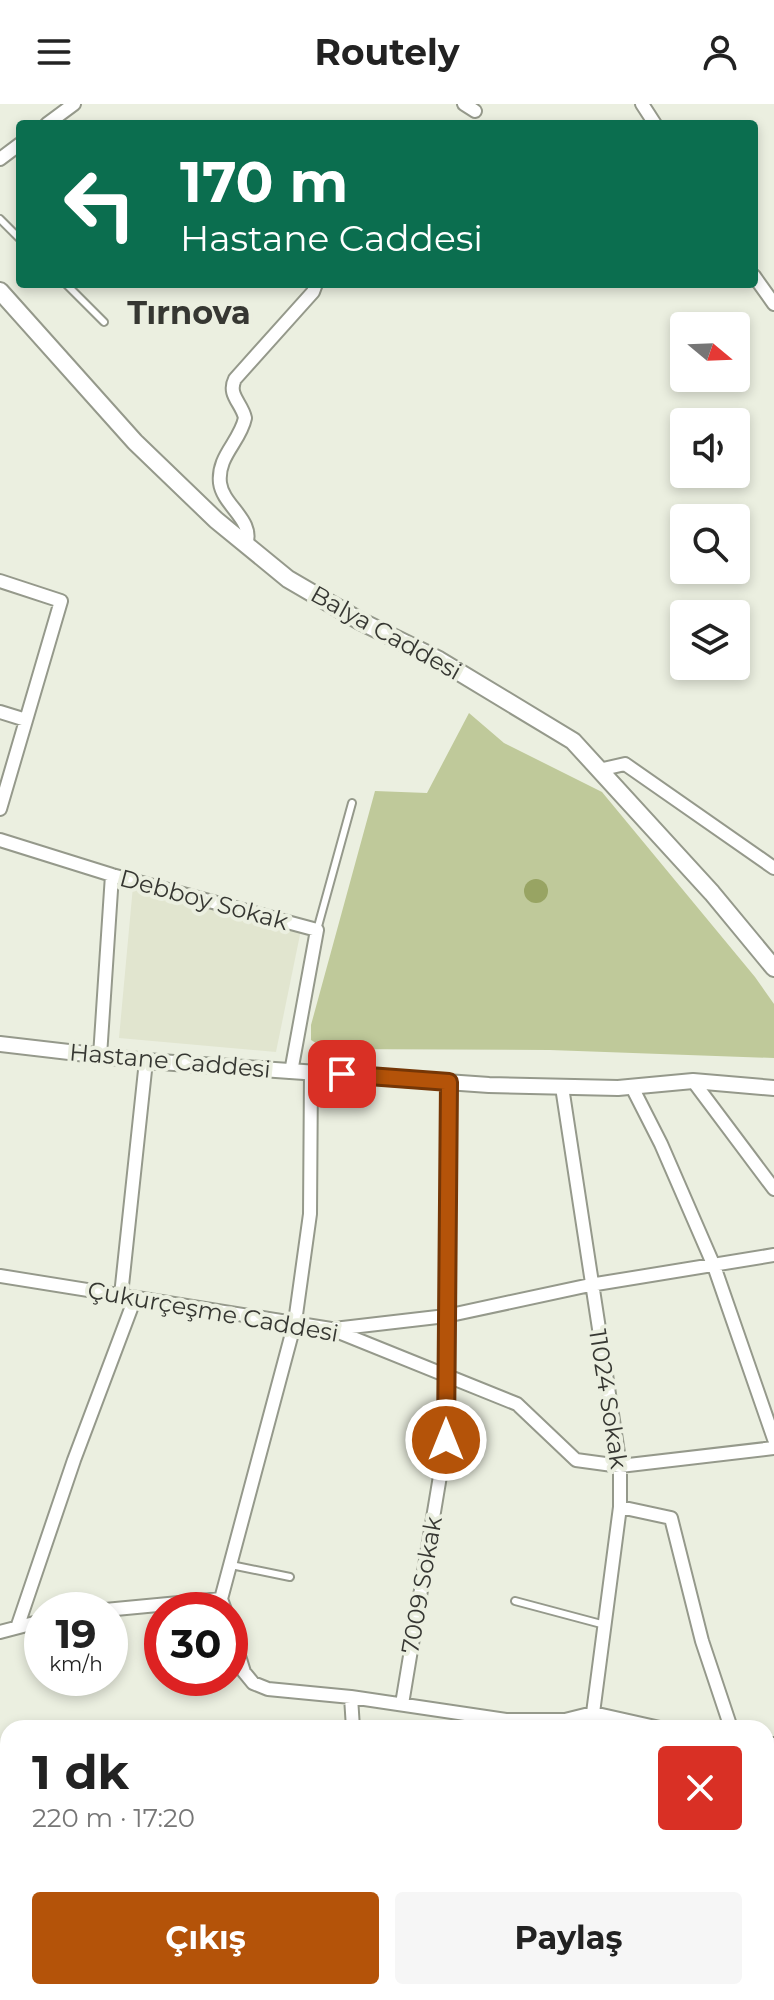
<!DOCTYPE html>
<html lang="tr">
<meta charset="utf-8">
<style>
body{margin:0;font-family:Montserrat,sans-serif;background:#f6f6f6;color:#222;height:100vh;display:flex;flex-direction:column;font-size:30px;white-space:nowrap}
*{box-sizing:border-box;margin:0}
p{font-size:26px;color:#767676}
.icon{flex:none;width:44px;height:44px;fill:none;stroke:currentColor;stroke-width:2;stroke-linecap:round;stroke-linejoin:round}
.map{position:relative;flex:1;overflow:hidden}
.drawer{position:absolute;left:0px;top:1616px;width:774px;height:280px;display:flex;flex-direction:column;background:#fff;border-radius:24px 24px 0 0;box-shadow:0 4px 12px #0003}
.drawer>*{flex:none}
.top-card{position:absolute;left:16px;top:16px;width:742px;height:168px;border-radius:8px;box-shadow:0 4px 12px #0003;background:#0b6e4f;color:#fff;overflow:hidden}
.needle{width:52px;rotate:109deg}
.fabs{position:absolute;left:670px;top:208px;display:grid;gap:16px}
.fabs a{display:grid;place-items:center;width:80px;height:80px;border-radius:8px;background:#fff;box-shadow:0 4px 12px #0003;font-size:40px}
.speed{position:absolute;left:24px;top:1488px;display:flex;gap:16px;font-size:40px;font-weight:700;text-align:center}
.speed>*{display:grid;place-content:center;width:104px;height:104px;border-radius:50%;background:#fff;box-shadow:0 4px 12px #0003;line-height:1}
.speed small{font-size:20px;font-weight:400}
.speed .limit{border:12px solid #d22;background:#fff;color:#111}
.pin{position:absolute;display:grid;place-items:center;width:68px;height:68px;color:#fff;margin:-34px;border-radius:16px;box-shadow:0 4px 12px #0006}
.me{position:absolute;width:88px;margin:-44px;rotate:0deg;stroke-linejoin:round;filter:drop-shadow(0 0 6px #0008)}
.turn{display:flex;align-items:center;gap:28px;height:168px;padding:0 32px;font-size:36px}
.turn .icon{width:104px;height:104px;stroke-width:2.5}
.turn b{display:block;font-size:56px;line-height:68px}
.round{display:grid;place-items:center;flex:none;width:84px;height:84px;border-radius:8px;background:#f6f6f6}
.head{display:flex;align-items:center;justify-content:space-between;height:136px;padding:0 32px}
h1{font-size:48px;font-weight:700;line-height:60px}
.cta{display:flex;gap:16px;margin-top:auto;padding:16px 32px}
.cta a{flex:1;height:92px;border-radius:8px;background:#b45309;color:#fff;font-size:32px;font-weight:700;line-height:92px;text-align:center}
.cta a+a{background:#f6f6f6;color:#222}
header{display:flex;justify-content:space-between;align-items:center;height:104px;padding:0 32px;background:#fff;font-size:36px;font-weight:700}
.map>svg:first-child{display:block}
.built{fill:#e1e5cf}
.green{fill:#bfc99a}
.water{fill:#98a463}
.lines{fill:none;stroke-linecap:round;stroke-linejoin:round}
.service-casing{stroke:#95998b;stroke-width:10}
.minor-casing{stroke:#95998b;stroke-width:16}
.tertiary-casing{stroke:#95998b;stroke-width:18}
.secondary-casing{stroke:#95998b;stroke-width:20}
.service{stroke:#fff;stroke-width:6}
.minor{stroke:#fff;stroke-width:12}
.tertiary{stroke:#fff;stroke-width:14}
.secondary{stroke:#fff;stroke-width:16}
.route-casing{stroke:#753606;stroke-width:20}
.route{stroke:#b45309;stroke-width:14}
.labels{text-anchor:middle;stroke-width:8;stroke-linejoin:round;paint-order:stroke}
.street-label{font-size:24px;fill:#363732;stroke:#ebefe0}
.district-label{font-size:32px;font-weight:bold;fill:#363732;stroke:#ebefe0}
</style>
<header><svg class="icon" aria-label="menu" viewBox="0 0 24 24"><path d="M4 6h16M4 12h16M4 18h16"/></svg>Routely<svg class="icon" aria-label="person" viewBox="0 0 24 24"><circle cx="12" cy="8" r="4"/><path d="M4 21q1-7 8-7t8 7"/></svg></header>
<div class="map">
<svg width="774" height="1896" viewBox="0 0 774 1896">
<rect width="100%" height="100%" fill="#ebefe0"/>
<path class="built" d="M 134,771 L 303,816 L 276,948 L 119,934 Z"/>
<path class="green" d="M 469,609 L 504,639 L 602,688 L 755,873 L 774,900 L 774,954 L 550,946 L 326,945 L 311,936 L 311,921 L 375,687 L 427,689 Z"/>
<path class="water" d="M524 787a12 12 0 1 1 24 0a12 12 0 1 1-24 0Z"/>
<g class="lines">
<defs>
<path id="service" d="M 0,115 L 20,135
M 66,180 L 104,218
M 317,826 L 352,699
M 231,1461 L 290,1473
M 515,1497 L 605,1521"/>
<path id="minor" d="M 464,0 L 475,7
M 642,0 L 655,20
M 47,20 L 74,0
M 0,55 L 20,40
M 754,172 L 774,200
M 246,441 C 255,416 223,402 220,379 C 217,352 240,338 245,314 C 242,299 227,291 235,275 L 313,188 L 316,180
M 0,477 L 61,497 L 0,705
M 0,608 L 26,616
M 599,666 L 625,660 L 774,764
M 0,736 L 112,771 L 317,826 L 291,968
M 100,952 L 112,771
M 693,977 L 774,1085
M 562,983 L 620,1362 L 620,1403 L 593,1609
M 632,983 L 661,1040 L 714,1162 L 774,1335
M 0,1172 L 331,1225 L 517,1300 L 576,1356 L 620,1362 L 774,1344
M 121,1191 L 146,957
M 334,1225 L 446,1212 L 590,1181 L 774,1151
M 620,1403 L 671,1414 L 702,1537 L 731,1624
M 105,1506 L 221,1495
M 225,1506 L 221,1495 L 295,1218 L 310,1110 L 311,968
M 18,1521 L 74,1356 L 135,1194
M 230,1523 L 244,1568 L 253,1579 L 268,1585 L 351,1593 L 506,1616 L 565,1616 L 593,1609 L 660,1624
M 0,1528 L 42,1517
M 351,1593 L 353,1624
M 402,1600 L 446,1336 L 449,978
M 766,1641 L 774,1640
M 766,1711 L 774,1730
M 0,1712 L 8,1711
M 766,1818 L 774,1818
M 0,1834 L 8,1860
M 18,1888 L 21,1896
M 299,1888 L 299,1896
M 409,1888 L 410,1896
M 195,1896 L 195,1888"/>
<path id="tertiary" d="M 0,940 L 146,957 L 489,981 L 618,984 L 693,977 L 774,984"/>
<path id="secondary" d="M 0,187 L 135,338 L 216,416 L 288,475 L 360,517 L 439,556 L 573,637 L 712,789 L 774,864"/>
</defs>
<use href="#service" class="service-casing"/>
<use href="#minor" class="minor-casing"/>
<use href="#tertiary" class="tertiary-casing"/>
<use href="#secondary" class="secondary-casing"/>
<use href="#service" class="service"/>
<use href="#minor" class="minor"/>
<use href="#tertiary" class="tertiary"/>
<use href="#secondary" class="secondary"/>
</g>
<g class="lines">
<defs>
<path id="route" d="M 342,970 L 449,978 L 446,1336"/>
</defs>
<use href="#route" class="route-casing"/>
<use href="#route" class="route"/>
</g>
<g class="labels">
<g class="street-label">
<text transform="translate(386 529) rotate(29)" y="8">Balya Caddesi</text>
<text transform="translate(204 796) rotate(15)" y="8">Debboy Sokak</text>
<text transform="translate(170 957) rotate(5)" y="8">Hastane Caddesi</text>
<text transform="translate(213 1208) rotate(10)" y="8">Çukurçeşme Caddesi</text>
<text transform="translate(608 1295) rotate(81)" y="8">11024 Sokak</text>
<text transform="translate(422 1481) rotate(-80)" y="8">7009 Sokak</text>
</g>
<g class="district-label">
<text x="189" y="220">Tırnova</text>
</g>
</g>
</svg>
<div class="fabs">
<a><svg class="needle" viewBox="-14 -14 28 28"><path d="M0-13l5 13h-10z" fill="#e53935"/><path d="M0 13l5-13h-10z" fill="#767676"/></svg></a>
<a><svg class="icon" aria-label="sound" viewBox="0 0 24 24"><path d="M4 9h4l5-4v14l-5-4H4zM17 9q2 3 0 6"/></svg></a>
<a><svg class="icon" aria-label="search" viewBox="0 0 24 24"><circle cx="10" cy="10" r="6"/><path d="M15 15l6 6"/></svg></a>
<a><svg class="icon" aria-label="layers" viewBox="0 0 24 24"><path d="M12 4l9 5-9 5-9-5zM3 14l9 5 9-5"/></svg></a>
</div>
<div class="speed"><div>19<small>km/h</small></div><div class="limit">30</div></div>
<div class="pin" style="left:342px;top:970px;background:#d93025"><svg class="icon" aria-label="arrive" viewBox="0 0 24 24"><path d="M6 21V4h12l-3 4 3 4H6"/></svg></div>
<svg class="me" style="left:446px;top:1336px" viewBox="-20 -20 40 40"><circle r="17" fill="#b45309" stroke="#fff" stroke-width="3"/><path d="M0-11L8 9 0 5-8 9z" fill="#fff"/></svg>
<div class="top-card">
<div class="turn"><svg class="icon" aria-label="left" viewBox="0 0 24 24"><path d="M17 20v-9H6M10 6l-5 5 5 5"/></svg><div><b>170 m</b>Hastane Caddesi</div></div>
</div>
<section class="drawer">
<div class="head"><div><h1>1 dk</h1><p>220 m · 17:20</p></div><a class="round" style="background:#d93025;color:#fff"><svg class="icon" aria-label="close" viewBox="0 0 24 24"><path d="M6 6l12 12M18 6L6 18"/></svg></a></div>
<div class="cta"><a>Çıkış</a><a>Paylaş</a></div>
</section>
</div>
